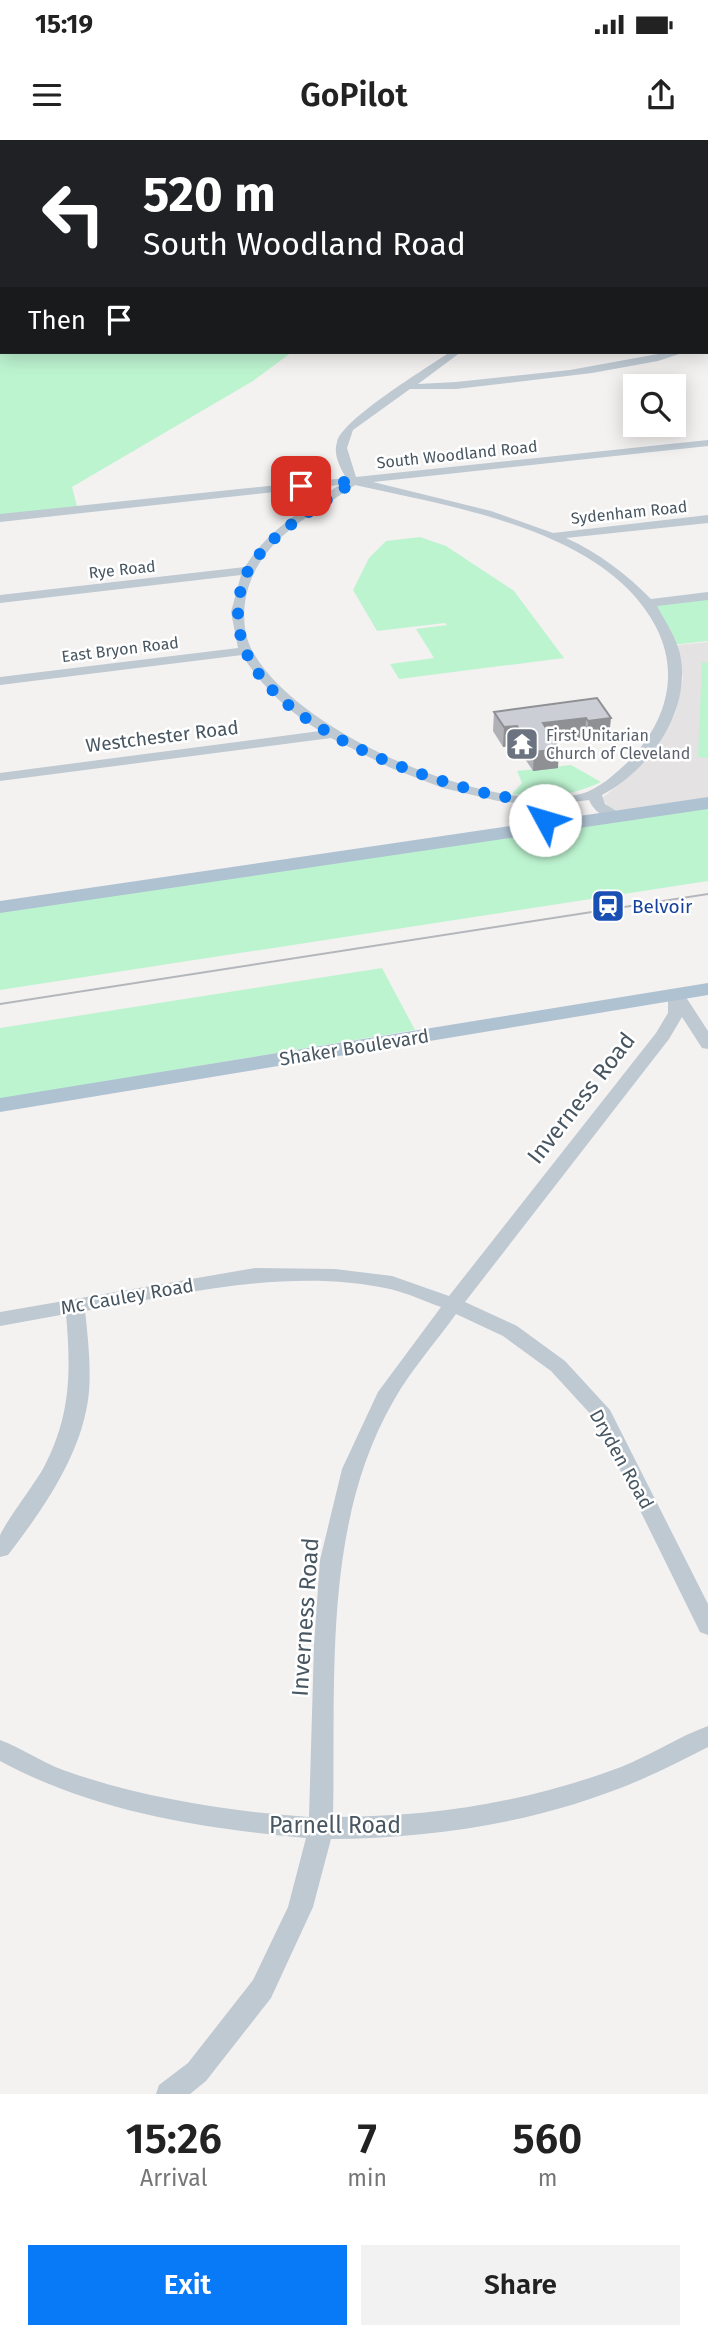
<!DOCTYPE html>
<style>
body{margin:0;font-family:"Fira Sans",sans-serif;background:#f2f2f2;color:#222;height:100vh;display:flex;flex-direction:column;font-size:26px;white-space:nowrap}
*{box-sizing:border-box;margin:0}
p{font-size:23px;color:#767676}
.icon{flex:none;width:38px;height:38px;fill:none;stroke:currentColor;stroke-width:2;stroke-linecap:round;stroke-linejoin:round}
.map{position:relative;height:1954px;overflow:hidden}
.sheet{display:flex;flex-direction:column;background:#fff;flex:1}
.sheet>*{flex:none}
.guide{position:absolute;left:0px;top:0px;width:709px;height:214px;box-shadow:0 4px 18px #0003;background:#202124;color:#fff;overflow:hidden}
.buttons{position:absolute;left:623px;top:234px;display:grid;gap:14px}
.buttons a{display:grid;place-items:center;width:63px;height:63px;border-radius:0px;background:#fff;box-shadow:0 4px 18px #0003;font-size:35px}
.pin{position:absolute;display:grid;place-items:center;width:60px;height:60px;color:#fff;margin:-30px;border-radius:14px;box-shadow:0 4px 10px #0006}
.me{position:absolute;width:77px;margin:-38px;rotate:309deg;stroke-linejoin:round;filter:drop-shadow(0 0 5px #0008)}
.turn{display:flex;align-items:center;gap:24px;height:147px;padding:0 28px;font-size:32px}
.turn .icon{width:91px;height:91px;stroke-width:2.5}
.turn b{display:block;font-size:49px;line-height:60px}
.then{display:flex;align-items:center;height:66px;padding:0 28px;background:#0003;gap:14px;font-size:26px}
.eta{display:flex;justify-content:space-evenly;align-items:center;height:119px;text-align:center}
.eta b{font-size:42px;font-weight:600;line-height:49px}
.primary-button{display:flex;gap:14px;margin-top:auto;padding:14px 28px}
.primary-button a{flex:1;height:80px;border-radius:0px;background:#0879f7;color:#fff;font-size:28px;font-weight:600;line-height:80px;text-align:center}
.primary-button a+a{background:#f2f2f2;color:#222}
.status{display:flex;justify-content:space-between;align-items:center;height:49px;padding:0 35px;background:#fff;direction:ltr}
.status svg{height:19px;fill:currentColor}
header{display:flex;justify-content:space-between;align-items:center;height:91px;padding:0 28px;background:#fff;font-size:32px;font-weight:600}
.map>svg:first-child{display:block}
.education{fill:#e5e2e3}
.green{fill:#bdf4d0}
.lines{fill:none;stroke-linecap:round;stroke-linejoin:round}
.minor{fill:#bec9d2;fill-rule:evenodd}
.major{fill:#afc2d2;fill-rule:evenodd}
.tram{stroke:#b3b7bc;stroke-width:2}
.wall{fill:#afb1b6}
.shaded-wall{fill:#8e9094}
.building{fill:#cbced4;stroke:#8e9094;stroke-width:2}
.route{stroke:#0879f7;stroke-width:12;stroke-dasharray:0 21.6}
.labels{text-anchor:middle;stroke-width:5;stroke-linejoin:round;paint-order:stroke}
.far-street-label{font-size:16px;fill:#475661;stroke:#fff}
.far-worship-label{font-size:16px;fill:#5b616d;stroke:#fff;text-anchor:start}
.street-label{font-size:19px;fill:#475661;stroke:#fff}
.transit-label{font-size:19px;fill:#164399;stroke:#fff;text-anchor:start}
.near-street-label{font-size:23px;fill:#475661;stroke:#fff}
</style>
<div class="status"><b>15:19</b><svg viewBox="0 0 49 12"><path d="M0 12V9h3v3zM5 12V6h3v6zM10 12V3h3v9zM15 12V0h3v12zM26 1h20v11H26zM47 4h2v5h-2z"/></svg></div>
<header><svg class="icon" aria-label="menu" viewBox="0 0 24 24"><path d="M4 6h16M4 12h16M4 18h16"/></svg>GoPilot<svg class="icon" aria-label="share" viewBox="0 0 24 24"><path d="M12 15V3M7 8l5-5 5 5M5 13v7h14v-7"/></svg></header>
<div class="map">
<svg width="708" height="1954" viewBox="0 0 708 1954">
<rect width="100%" height="100%" fill="#f4f1f1"/>
<path class="education" d="M 708,502 L 708,660 L 621,672 L 609,667 L 602,658 L 625,640 L 657,607 L 675,574 L 683,539 L 677,505 Z"/>
<path class="green" d="M 0,39 L 2,212 L 292,212 L 253,241 L 72,347 L 78,370 L 0,378 Z
M 420,397 L 446,406 L 514,451 L 564,518 L 399,539 L 390,524 L 434,518 L 416,489 L 447,485 L 445,483 L 377,491 L 353,450 L 369,418 L 386,401 Z
M 708,456 L 708,501 L 671,505 L 647,463 Z
M 702,522 L 708,523 L 708,618 L 698,617 Z
M 571,625 L 601,642 C 572,656 544,658 512,654 L 522,643 L 517,631 Z
M 708,663 L 708,741 L 0,850 L 0,767 Z
M 382,828 L 415,890 L 0,959 L 0,888 Z"/>
<g class="lines">
<path class="minor" d="M 249,0 L 278,0 L 247,2 Z
M 377,0 L 390,0 L 392,2 L 378,2 Z
M 694,0 L 708,0 L 708,2 L 692,2 Z
M 0,19 L 2,19 L 2,23 L 0,23 Z
M 707,147 L 708,147 L 708,154 L 707,154 Z
M 707,200 L 708,200 L 708,206 L 707,206 Z
M 450,212 L 461,212 L 418,244 L 456,242 L 570,230 L 669,212 L 685,212 L 658,221 L 592,233 L 456,249 L 410,249 L 353,290 L 347,308 L 356,337 L 708,300 L 708,306 L 373,342 L 491,371 L 553,393 L 708,375 L 708,383 L 566,398 C 599,413 625,433 651,459 L 708,452 L 708,460 L 657,466 C 665,481 676,497 680,514 C 692,570 650,630 602,655 L 605,664 L 625,676 L 623,679 C 610,682 594,673 589,660 L 544,666 L 498,661 L 443,648 L 391,628 L 331,598 L 0,641 L 0,633 L 320,591 C 286,569 264,549 242,515 L 0,545 L 0,537 L 238,508 L 231,472 L 241,435 L 0,463 L 0,455 L 245,427 C 268,389 304,370 339,345 L 0,382 L 0,374 L 346,338 C 340,327 333,315 337,302 C 342,279 427,228 450,212 ZM 355,345 C 453,367 606,390 656,487 C 681,536 665,584 628,622 C 615,634 599,649 581,654 C 490,676 298,594 253,512 C 241,491 242,462 251,440 C 269,394 317,372 355,345 Z
M 676,849 L 682,851 L 708,891 L 708,909 L 702,908 L 682,877 L 669,899 L 465,1162 L 517,1186 L 565,1221 L 610,1270 L 708,1464 L 708,1495 L 700,1492 L 595,1279 L 551,1231 L 503,1196 L 456,1174 C 436,1202 411,1230 394,1260 C 322,1384 336,1540 333,1677 C 433,1677 528,1662 621,1627 C 651,1615 678,1597 708,1586 L 708,1607 C 686,1618 663,1630 640,1640 C 542,1682 437,1698 331,1699 L 313,1767 L 271,1858 L 206,1941 L 190,1954 L 156,1954 L 159,1945 L 188,1923 L 253,1840 L 288,1767 L 306,1698 C 201,1688 94,1672 0,1621 L 0,1600 C 22,1608 41,1622 63,1630 C 142,1658 226,1671 309,1677 L 314,1505 L 320,1420 L 342,1329 L 378,1252 L 441,1167 C 424,1161 407,1153 390,1149 C 288,1127 185,1154 85,1171 C 88,1198 91,1225 89,1252 C 83,1313 44,1368 8,1415 L 0,1417 C 0,1411 0,1402 0,1396 C 2,1387 36,1342 44,1327 C 71,1275 71,1232 66,1174 L 0,1186 L 0,1172 L 255,1128 L 335,1129 L 392,1136 L 449,1156 L 656,893 L 668,873 L 668,854 Z"/>
<path class="major" d="M 708,657 L 708,669 L 0,773 L 0,761 Z
M 708,843 L 708,855 L 0,972 L 0,958 Z"/>
<path class="tram" d="M 0,864 L 708,754"/>
</g>
<path class="wall" d="M 597,558 L 609,597 L 587,600 L 585,597 L 554,601 L 558,628 L 533,631 L 516,605 L 503,607 L 493,591 L 494,572 Z"/>
<path class="shaded-wall" d="M 586,578 L 585,597 L 542,602 L 543,583 Z
M 611,578 L 609,597 L 587,600 L 588,581 Z
M 517,586 L 516,605 L 503,607 L 504,587 Z
M 559,609 L 558,628 L 533,631 L 534,612 Z"/>
<path class="building" d="M 597,558 L 611,578 L 588,581 L 586,578 L 543,583 L 559,609 L 534,612 L 517,586 L 504,587 L 494,572 Z"/>
<g class="lines">
<path class="route" d="M 301,346 L 354,341 C 317,369 274,388 249,429 C 241,442 238,459 238,475 C 239,564 367,617 439,640 C 461,647 483,653 505,657 C 513,659 524,659 532,662 C 536,664 540,669 544,672 L 545,680"/>
</g>
<defs>
<symbol id="temple-square" viewBox="-11 -11 22 22"><rect x="-9" y="-9" width="18" height="18" rx="4" fill="#6b7280" stroke="#fff"/><path d="M0-6L5-2H3V0L6.5 2.5H4V6H1.5V3h-3V6H-4V2.5H-6.5L-3 0V-2H-5Z" fill="#fff"/></symbol>
<symbol id="station-square" viewBox="-11 -11 22 22"><rect x="-9" y="-9" width="18" height="18" rx="4" fill="#1a4fb4" stroke="#fff"/><path d="M-3-6H3Q5-6 5-4V2Q5 4 3 4L4.5 6H3L1.5 4h-3L-3 6H-4.5L-3 4Q-5 4-5 2V-4Q-5-6-3-6ZM-3.5-4v3h7v-3ZM-3.5 1v1.5H-2V1ZM2 1v1.5H3.5V1Z" fill="#fff"/></symbol>
</defs>
<g fill-rule="evenodd">
<use href="#temple-square" x="503" y="585" width="38" height="38"/>
<use href="#station-square" x="589" y="747" width="38" height="38"/>
</g>
<g class="labels">
<g class="far-street-label">
<text transform="translate(457 314) rotate(-6)" y="6">South Woodland Road</text>
<text transform="translate(629 372) rotate(-6)" y="6">Sydenham Road</text>
<text transform="translate(122 429) rotate(-6)" y="6">Rye Road</text>
<text transform="translate(120 509) rotate(-7)" y="6">East Bryon Road</text>
</g>
<g class="far-worship-label">
<text x="546" y="601">First Unitarian<tspan x="546" dy="18">Church of Cleveland</tspan></text>
</g>
<g class="street-label">
<text transform="translate(162 596) rotate(-7)" y="7">Westchester Road</text>
<text transform="translate(354 907) rotate(-9)" y="7">Shaker Boulevard</text>
<text transform="translate(127 1156) rotate(-10)" y="7">Mc Cauley Road</text>
<text transform="translate(622 1319) rotate(61)" y="7">Dryden Road</text>
</g>
<g class="transit-label">
<text x="632" y="773">Belvoir</text>
</g>
<g class="near-street-label">
<text transform="translate(581 958) rotate(-52)" y="8">Inverness Road</text>
<text transform="translate(305 1477) rotate(-86)" y="8">Inverness Road</text>
<text x="335" y="1693">Parnell Road</text>
</g>
</g>
</svg>
<div class="buttons">
<a><svg class="icon" aria-label="search" viewBox="0 0 24 24"><circle cx="10" cy="10" r="6"/><path d="M15 15l6 6"/></svg></a>
</div>
<div class="pin" style="left:301px;top:346px;background:#d93025"><svg class="icon" aria-label="arrive" viewBox="0 0 24 24"><path d="M6 21V4h12l-3 4 3 4H6"/></svg></div>
<svg class="me" style="left:545px;top:680px" viewBox="-20 -20 40 40"><circle r="19" fill="#fff"/><path d="M0-13L10 11 0 6-10 11z" fill="#0879f7"/></svg>
<div class="guide">
<div class="turn"><svg class="icon" aria-label="left" viewBox="0 0 24 24"><path d="M17 20v-9H6M10 6l-5 5 5 5"/></svg><div><b>520 m</b>South Woodland Road</div></div>
<div class="then">Then<svg class="icon" aria-label="arrive" viewBox="0 0 24 24"><path d="M6 21V4h12l-3 4 3 4H6"/></svg></div>
</div>
</div>
<section class="sheet">
<div class="eta">
<div><b>15:26</b><p>Arrival</p></div>
<div><b>7</b><p>min</p></div>
<div><b>560</b><p>m</p></div>
</div>
<div class="primary-button"><a>Exit</a><a>Share</a></div>
</section>
